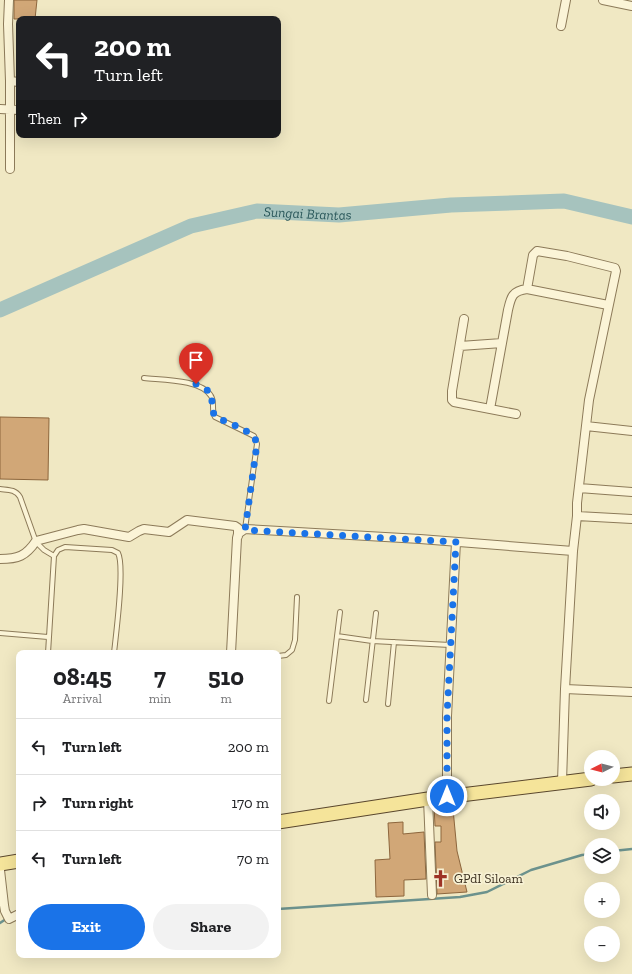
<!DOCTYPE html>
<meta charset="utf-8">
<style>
body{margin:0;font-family:"Zilla Slab",serif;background:#f2f2f2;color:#202124;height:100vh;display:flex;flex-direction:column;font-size:15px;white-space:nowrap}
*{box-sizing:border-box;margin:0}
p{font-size:13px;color:#757577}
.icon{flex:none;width:22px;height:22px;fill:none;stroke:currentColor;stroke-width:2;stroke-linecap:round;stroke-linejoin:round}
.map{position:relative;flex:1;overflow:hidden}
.panel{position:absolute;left:16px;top:650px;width:265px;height:308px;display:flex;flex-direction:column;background:#fff;border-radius:8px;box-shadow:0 4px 16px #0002}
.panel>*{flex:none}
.guide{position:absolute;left:16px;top:16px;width:265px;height:122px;border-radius:8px;box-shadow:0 4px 16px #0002;background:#202124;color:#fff;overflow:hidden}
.needle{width:26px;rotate:264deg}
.controls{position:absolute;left:584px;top:750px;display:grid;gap:8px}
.controls a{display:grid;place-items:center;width:36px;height:36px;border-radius:50%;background:#fff;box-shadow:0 4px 16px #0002;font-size:20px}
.pin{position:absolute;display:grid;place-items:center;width:34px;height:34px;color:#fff;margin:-41px -17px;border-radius:50% 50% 50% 0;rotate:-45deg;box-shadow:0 0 4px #0007}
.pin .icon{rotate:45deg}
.me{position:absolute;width:44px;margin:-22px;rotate:0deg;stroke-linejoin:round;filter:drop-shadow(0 0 3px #0008)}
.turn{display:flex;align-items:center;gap:14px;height:84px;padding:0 12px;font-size:18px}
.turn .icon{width:52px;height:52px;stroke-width:2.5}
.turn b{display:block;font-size:28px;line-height:34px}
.then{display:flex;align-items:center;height:38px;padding:0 12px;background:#0003;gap:8px;font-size:15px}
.eta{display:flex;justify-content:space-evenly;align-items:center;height:68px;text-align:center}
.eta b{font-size:24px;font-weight:700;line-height:28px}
.primary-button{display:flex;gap:8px;margin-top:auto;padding:8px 12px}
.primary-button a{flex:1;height:46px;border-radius:24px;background:#1a73e8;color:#fff;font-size:16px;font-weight:700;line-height:46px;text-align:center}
.primary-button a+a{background:#f2f2f2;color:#202124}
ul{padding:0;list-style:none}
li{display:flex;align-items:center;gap:12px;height:56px;padding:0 12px;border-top:1px solid #e0e0e0}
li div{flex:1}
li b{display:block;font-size:15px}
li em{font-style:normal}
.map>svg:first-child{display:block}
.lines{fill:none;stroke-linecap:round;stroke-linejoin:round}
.stream{stroke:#6c928d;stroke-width:2.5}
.river{stroke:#a6c3be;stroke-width:15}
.building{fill:#d1a777;stroke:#8d663d}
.service-casing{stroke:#8c7a59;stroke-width:6}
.minor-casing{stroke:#8c7a59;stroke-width:10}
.primary-casing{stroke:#5a472d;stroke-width:15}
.service{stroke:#fbf4d7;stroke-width:4}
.minor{stroke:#fbf4d7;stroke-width:8}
.primary{stroke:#f5e49a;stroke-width:13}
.route{stroke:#1a73e8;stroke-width:7;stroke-dasharray:0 12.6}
.labels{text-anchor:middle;stroke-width:3.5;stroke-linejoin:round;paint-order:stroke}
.poi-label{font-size:13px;fill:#3b2f1e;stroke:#f7f1d4;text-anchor:start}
.water-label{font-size:14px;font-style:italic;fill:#2c595c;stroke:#f7f1d4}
</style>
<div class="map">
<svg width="632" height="974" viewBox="0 0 632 974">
<rect width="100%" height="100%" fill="#f0e8c3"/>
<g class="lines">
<path class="stream" d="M 613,851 L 632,849
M 278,909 L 460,897 L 487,892 L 531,870 L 582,855 L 591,854
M 0,923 L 6,919"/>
<path class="river" id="s1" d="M 0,310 L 191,226 L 257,211 L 339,215 L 451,205 L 564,201 L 632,217"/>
</g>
<path class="building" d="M 14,0 L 37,0 L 35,19 L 14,19 Z
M 0,417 L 49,418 L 48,480 L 0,479 Z
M 434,806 L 441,806 L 441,810 L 453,809 L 457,851 L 467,892 L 437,894 L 435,842 L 441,842 L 441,826 L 435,826 Z
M 403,822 L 403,834 L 424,832 L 426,879 L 404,880 L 404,896 L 376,897 L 375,860 L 390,859 L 388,823 Z"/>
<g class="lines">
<defs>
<path id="service" d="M 144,378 C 162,380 201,379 211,396 C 215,402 211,410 215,417 L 254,436 L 257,444 L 245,529
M 0,489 C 8,490 15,489 20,497 L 36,542 L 44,550 L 54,556
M 0,633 L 48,637
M 337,636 L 340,612
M 48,653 L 54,556 L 58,550 L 65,547 L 112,550 L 118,553 C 125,566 116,634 114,653
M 278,656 L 286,655 L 292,650 L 295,640 L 297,597
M 366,700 L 376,613
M 329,701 L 337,636 L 372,641 L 450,645
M 388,704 L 394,642"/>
<path id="minor" d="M 9,0 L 8,24 L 10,81 L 10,169
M 603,0 L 632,6
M 561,26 L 566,0
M 10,81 L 19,82
M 0,109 L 19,110
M 527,289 L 533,255 L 537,251 L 567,256 L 615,268 L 616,271 L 589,400 L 577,503 L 577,516 L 573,551 L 565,689 L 562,782
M 464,319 L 452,391 L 452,400 L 454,402 L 516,414
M 460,346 L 502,343
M 490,409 L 508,310 C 511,297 512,291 527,289 L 608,305
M 586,426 L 632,431
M 579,488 L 632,492
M 577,516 L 632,519
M 0,559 C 18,559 26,556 36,541 L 78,530 L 84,529 L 129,537 L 139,531 L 144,529 L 169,532 L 187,520 L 235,526 L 238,528 L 238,536
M 231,653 L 237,538 L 238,534 L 245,529 L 420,539 L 573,551
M 565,689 L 632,692
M 447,796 L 447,716 L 456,542
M 428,799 L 432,895
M 0,870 L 4,905 L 5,911 L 9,919 L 19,914"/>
<path id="primary" d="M 613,776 L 632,774
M 278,822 L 428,799 L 591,779
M 0,864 L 19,861"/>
</defs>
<use href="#service" class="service-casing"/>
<use href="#minor" class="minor-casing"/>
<use href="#primary" class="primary-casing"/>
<use href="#service" class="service"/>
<use href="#minor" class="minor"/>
<use href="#primary" class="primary"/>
</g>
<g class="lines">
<path class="route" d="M 196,384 C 222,395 206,401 215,416 C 227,424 254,429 257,444 L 245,530 L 456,542 L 447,716 L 447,796"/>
</g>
<defs>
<symbol id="church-bare" viewBox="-9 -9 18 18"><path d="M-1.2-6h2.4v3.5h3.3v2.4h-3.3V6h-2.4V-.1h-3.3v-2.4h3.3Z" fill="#9e3326" stroke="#f7f1d4" stroke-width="2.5" paint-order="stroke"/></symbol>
</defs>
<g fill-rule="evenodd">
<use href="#church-bare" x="428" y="866" width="25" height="25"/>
</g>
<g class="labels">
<g class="poi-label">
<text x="454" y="883">GPdI Siloam</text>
</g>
<g class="water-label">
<text dy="5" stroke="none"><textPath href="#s1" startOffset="327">Sungai Brantas</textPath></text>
</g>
</g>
</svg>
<div class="controls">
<a><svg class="needle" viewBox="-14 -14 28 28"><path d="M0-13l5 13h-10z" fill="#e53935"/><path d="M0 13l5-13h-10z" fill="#757577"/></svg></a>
<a><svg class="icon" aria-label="sound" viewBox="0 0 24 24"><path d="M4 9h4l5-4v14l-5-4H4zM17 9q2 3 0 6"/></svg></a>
<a><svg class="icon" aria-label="layers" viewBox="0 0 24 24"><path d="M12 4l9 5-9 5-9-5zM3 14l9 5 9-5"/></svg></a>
<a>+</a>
<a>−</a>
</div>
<div class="pin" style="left:196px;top:384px;background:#d93025"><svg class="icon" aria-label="arrive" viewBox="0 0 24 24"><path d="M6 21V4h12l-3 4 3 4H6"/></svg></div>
<svg class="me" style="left:447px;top:796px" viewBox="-20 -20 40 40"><circle r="17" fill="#1a73e8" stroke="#fff" stroke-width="3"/><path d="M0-11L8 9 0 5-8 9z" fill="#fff"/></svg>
<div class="guide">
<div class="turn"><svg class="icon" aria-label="left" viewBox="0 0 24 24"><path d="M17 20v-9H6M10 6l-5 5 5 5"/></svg><div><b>200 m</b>Turn left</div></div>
<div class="then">Then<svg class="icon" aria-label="right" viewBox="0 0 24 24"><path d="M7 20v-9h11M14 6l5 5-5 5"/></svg></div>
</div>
<section class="panel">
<div class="eta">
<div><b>08:45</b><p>Arrival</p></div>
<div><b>7</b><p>min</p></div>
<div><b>510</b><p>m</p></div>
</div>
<ul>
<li><svg class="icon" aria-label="left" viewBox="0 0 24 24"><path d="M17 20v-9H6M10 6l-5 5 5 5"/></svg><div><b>Turn left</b></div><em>200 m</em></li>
<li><svg class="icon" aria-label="right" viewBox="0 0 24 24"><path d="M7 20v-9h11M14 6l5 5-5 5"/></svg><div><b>Turn right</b></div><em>170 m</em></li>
<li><svg class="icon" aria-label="left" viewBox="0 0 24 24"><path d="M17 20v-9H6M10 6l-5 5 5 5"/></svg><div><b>Turn left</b></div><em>70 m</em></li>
</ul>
<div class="primary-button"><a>Exit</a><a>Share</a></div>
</section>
</div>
